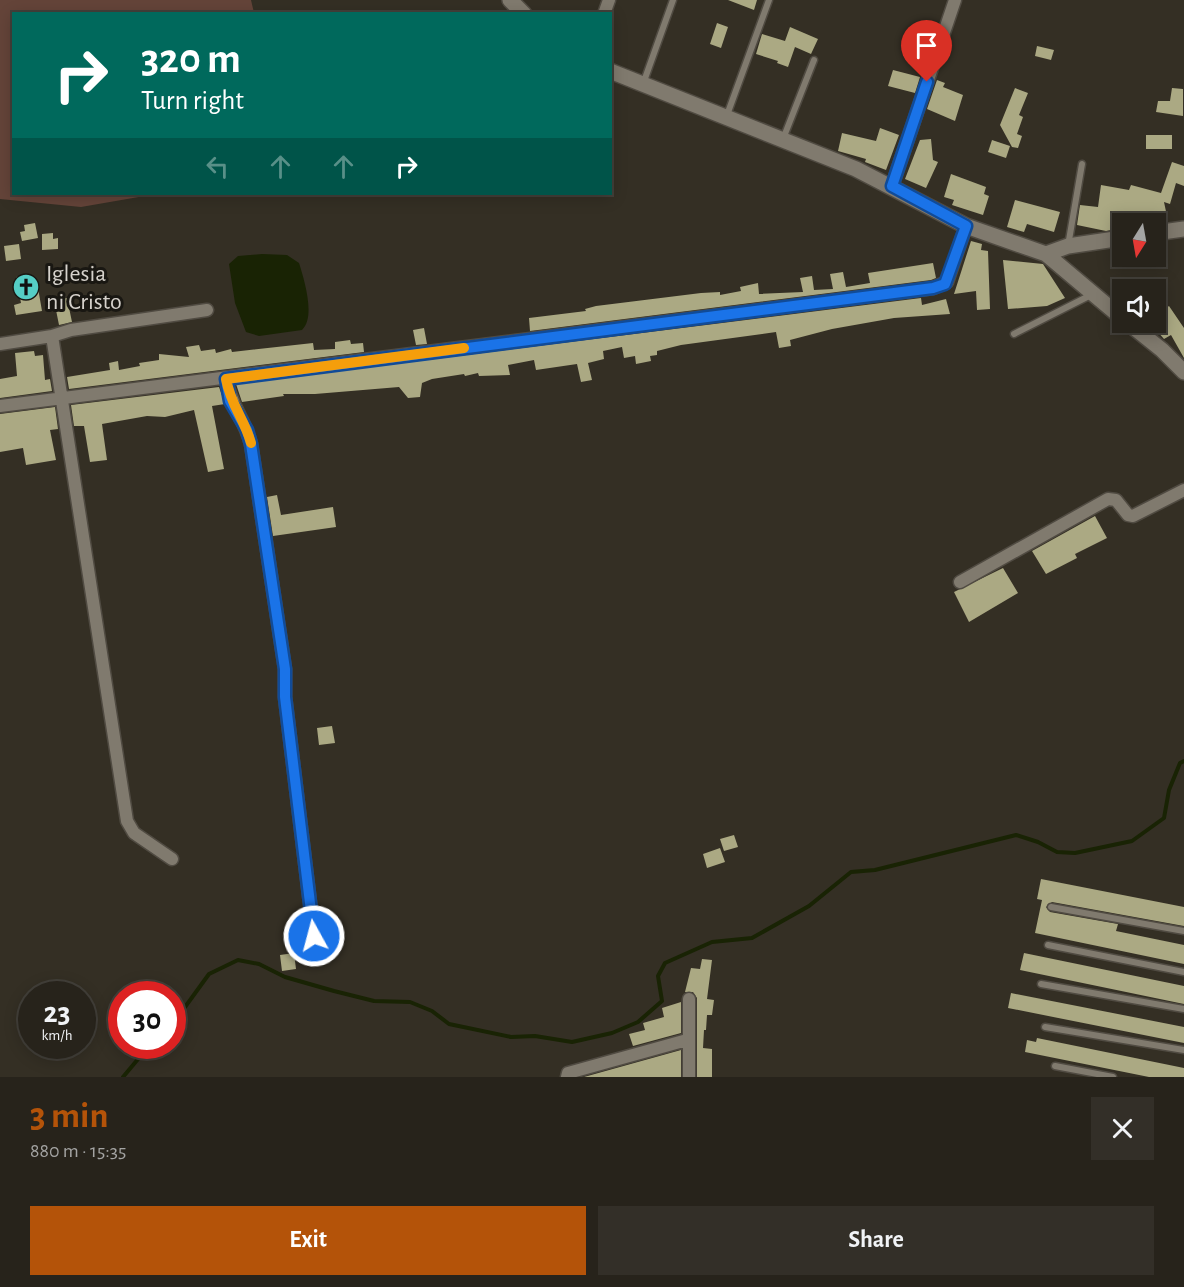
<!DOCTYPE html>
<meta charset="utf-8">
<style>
body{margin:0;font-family:"Alegreya Sans",sans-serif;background:#332f28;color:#f1f3f6;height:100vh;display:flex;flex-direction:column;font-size:22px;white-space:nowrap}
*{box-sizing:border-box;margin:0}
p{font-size:20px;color:#a4a4a3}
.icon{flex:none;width:33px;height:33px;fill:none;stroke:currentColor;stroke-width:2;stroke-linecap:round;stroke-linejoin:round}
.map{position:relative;height:1077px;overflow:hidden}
.sheet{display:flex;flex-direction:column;background:#27231b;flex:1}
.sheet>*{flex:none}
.guide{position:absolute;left:12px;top:12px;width:600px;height:183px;border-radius:0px;box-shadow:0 3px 15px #0003,0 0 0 2px #43403a;background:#00695c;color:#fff;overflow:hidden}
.needle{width:39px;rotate:191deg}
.tools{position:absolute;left:1112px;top:213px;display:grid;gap:12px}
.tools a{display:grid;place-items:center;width:54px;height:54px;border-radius:0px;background:#27231b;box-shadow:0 3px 15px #0003,0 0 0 2px #43403a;font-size:30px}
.speed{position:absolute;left:18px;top:981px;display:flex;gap:12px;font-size:30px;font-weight:700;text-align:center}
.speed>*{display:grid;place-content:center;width:78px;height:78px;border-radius:50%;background:#27231b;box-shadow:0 3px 15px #0003,0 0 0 2px #43403a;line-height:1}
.speed small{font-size:15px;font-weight:400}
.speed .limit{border:9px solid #d22;background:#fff;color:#111}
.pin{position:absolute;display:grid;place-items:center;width:51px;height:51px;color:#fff;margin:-62px -26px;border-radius:50% 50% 50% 0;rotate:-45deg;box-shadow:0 0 6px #0007}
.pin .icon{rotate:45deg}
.me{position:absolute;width:66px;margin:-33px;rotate:353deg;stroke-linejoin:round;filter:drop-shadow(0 0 4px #0008)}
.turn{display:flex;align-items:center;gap:21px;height:126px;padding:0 30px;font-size:27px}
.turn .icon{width:78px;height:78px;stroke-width:2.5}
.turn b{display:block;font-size:42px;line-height:51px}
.lanes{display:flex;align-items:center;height:57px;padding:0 30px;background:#0003;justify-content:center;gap:30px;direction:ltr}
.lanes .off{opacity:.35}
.round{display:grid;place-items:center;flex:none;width:63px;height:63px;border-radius:0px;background:#332f28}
.headline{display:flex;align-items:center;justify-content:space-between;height:102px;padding:0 30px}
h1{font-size:36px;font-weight:700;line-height:45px;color:#b45309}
.action{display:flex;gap:12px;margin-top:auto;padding:12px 30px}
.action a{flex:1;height:69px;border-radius:0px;background:#b45309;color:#fff;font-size:24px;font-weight:700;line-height:69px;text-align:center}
.action a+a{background:#332f28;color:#f1f3f6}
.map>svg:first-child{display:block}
.green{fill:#644439}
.water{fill:#192304}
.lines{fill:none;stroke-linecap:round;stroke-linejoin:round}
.stream{stroke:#192304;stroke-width:4}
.building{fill:#aba983}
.service-casing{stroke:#504b42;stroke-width:9}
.minor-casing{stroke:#504b42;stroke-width:15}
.tertiary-casing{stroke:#504b42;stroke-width:18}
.service{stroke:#807a6e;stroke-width:6}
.minor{stroke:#807a6e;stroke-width:12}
.tertiary{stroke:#807a6e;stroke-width:15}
.route-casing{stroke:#114b97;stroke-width:15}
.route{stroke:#1a73e8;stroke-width:10}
.slow{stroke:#f59e0b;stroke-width:10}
.labels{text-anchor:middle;stroke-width:6;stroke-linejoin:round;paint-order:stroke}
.poi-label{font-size:24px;fill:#d6d2cc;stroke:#191712;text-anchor:start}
</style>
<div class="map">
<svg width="1184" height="1077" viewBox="0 0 1184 1077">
<rect width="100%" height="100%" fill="#342f24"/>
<path class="green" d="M 0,0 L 251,0 L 254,13 L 14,14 L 14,194 L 156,194 L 81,207 L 0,199 Z"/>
<path class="water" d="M 262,254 L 287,255 L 299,263 C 304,279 316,317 302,330 L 259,336 L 246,332 L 235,303 L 229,264 L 238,256 Z"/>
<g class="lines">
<path class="stream" d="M 172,1025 L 209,974 L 238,960 L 259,964 L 285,977 L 334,991 L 374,1001 L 410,1002 L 432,1011 L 449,1024 L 511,1037 L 535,1036 L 572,1042 L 612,1033 L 638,1022 L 662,1001 L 658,976 L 665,963 L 712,942 L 752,938 L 809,906 L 851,872 L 875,870 L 1016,835 L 1038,842 L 1057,852 L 1075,853 L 1132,841 L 1164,818 L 1169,790 L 1180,763 L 1184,761
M 123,1077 L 149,1046"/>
</g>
<path class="building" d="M 728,0 L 757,0 L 754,10 Z
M 717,23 L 728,27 L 721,48 L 710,44 Z
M 790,27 L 818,39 L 811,54 L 795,47 L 788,67 L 777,63 L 778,61 L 756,54 L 762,34 L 785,41 Z
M 1037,46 L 1054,50 L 1051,60 L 1035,56 Z
M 893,70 L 920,77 L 915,93 L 888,86 Z
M 937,80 L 945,83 L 943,87 L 963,95 L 955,121 L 927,109 Z
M 1015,88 L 1028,93 L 1019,115 L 1023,117 L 1017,134 L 1022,136 L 1018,148 L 1012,147 L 1000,125 Z
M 1172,88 L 1183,89 L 1183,116 L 1156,112 L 1158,101 L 1170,101 Z
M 880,128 L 899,135 L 886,170 L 865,162 L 866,159 L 838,151 L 842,133 L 876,141 Z
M 1146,135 L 1172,135 L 1172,149 L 1146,149 Z
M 931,139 L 933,160 L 938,162 L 926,188 L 905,179 L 920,140 Z
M 992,140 L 1010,146 L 1006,158 L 988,152 Z
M 1172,162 L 1184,166 L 1184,186 L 1176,183 L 1170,204 L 1164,202 L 1168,221 L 1143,224 L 1141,218 L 1117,212 L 1116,229 L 1106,231 L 1077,225 L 1080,205 L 1098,207 L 1101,185 L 1129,190 L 1131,185 L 1161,193 Z
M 951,174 L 986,187 L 984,194 L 989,196 L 983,215 L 952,205 L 954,200 L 944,197 Z
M 1015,200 L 1060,212 L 1054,232 L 1027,224 L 1024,232 L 1007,227 Z
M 35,223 L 38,238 L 22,241 L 20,232 L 25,231 L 24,225 Z
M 53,233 L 53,239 L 58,238 L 58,249 L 42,250 L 42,234 Z
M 971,241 L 982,244 L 981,250 L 988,251 L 990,309 L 977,310 L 976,291 L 954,294 Z
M 19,244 L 21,259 L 6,261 L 4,246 Z
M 1116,256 L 1147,256 L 1148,260 L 1119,267 Z
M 1003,260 L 1043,264 L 1065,298 L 1047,306 L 1008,309 Z
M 933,263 L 936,278 L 931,280 L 530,331 L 529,318 L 586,311 L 585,309 L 596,306 L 701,293 L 720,292 L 720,295 L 741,291 L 740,287 L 758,283 L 759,294 L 803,292 L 800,278 L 812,276 L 814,290 L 833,289 L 830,274 L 843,272 L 846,287 L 870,283 L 868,273 Z
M 30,275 L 32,289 L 38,288 L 42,311 L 16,315 L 14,305 L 21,303 L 16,277 Z
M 67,298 L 72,322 L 59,325 L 54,300 Z
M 921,298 L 922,305 L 946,299 L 950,314 L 894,318 L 832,329 L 790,340 L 791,346 L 779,348 L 776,332 L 681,345 L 657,351 L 657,355 L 650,356 L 651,361 L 636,364 L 635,356 L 624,358 L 622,347 L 603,351 L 604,359 L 588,363 L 592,380 L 581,382 L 577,364 L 536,370 L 534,360 L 508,365 L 510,375 L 479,376 L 478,373 L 465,376 L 464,374 L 432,379 L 422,383 L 420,397 L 408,398 L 399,387 L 315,394 L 283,394 L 284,396 L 242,402 L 236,384 Z
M 1169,306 L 1184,328 L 1184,358 L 1171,335 L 1164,339 L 1149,322 L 1155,322 L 1155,316 Z
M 424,328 L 427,344 L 416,345 L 413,330 Z
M 350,340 L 351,344 L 363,343 L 364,352 L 69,389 L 67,377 L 110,370 L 109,363 L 118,361 L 119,370 L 140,366 L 139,363 L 159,360 L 159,354 L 189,357 L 186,347 L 199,345 L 201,351 L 215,349 L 216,353 L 231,349 L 232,352 L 313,343 L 314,350 L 335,349 L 335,342 Z
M 34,351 L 35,356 L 43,355 L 45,380 L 50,379 L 52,391 L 0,398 L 0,379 L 17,376 L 15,353 Z
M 219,387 L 225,404 L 212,406 L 224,469 L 208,472 L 194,410 L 165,417 L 147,416 L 102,424 L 107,460 L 90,462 L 84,426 L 74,426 L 71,405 Z
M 55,407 L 58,429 L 50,430 L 56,460 L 26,465 L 23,448 L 0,452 L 0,414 Z
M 277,495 L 281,515 L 333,507 L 336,527 L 273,536 L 267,497 Z
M 1095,516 L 1107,538 L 1075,554 L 1077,558 L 1046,574 L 1032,551 Z
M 1003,568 L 1018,593 L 969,622 L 954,592 Z
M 332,726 L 335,743 L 319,745 L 317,728 Z
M 734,835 L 738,847 L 724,851 L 720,839 Z
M 720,848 L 725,862 L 707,868 L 703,854 Z
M 1041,879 L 1184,907 L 1184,926 L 1052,902 L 1046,907 L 1050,912 L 1118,924 L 1116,931 L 1184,945 L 1184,964 L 1035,933 L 1042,900 L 1037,899 Z
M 294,953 L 296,969 L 282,971 L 280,955 Z
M 1024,953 L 1184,986 L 1184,1004 L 1020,970 Z
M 702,959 L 712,960 L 707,999 L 714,1000 L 712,1015 L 707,1015 L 706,1030 L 704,1030 L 703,1048 L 712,1049 L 712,1077 L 697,1077 L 697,998 L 693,992 L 685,992 L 691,968 L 700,969 Z
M 1011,993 L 1184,1027 L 1184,1043 L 1008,1008 Z
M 681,1002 L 681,1033 L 633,1046 L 629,1034 L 645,1030 L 643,1023 L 664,1017 L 662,1008 Z
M 1037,1038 L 1184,1068 L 1184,1077 L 1149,1077 L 1025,1052 L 1027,1040 L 1036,1042 Z
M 681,1050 L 681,1077 L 584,1077 Z"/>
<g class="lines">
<defs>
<path id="service" d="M 643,84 L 673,0
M 727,115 L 769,0
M 783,139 L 814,60
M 1068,246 L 1082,164
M 1014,334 L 1091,295
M 1051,907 L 1184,931
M 1048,945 L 1184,972
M 1041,984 L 1184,1009
M 1045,1027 L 1184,1050
M 1055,1066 L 1113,1077"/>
<path id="minor" d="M 604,14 L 609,0
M 892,186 L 955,0
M 52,336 L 71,330 L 207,310
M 0,344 L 52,336 L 127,821 L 134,833 L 172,859
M 226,379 C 231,406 244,418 251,444 L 285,669 L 285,697 L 314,936
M 0,406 L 933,288 L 947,282 L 966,226
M 960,582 L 1108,499 L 1116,500 L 1128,515 L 1133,516 L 1184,490
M 689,999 L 689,1077
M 567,1077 L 568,1073 L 687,1040"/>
<path id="tertiary" d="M 510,0 L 524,14
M 610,71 L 856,169 L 966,226 L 1046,254 L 1122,318
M 1155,233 L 1184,229
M 1046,254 L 1068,246 L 1122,238
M 1127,322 L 1162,350 L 1184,372"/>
</defs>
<use href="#service" class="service-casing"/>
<use href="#minor" class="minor-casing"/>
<use href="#tertiary" class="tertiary-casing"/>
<use href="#service" class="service"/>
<use href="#minor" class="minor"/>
<use href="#tertiary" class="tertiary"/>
</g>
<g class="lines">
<defs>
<path id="route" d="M 314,936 L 285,697 L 285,669 L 251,444 L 247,430 L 230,401 L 226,379 L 933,288 L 945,284 L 966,226 L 892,186 L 927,82"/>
</defs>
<use href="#route" class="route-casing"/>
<use href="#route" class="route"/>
<path class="slow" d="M 251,443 C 244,418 231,406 226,379 L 464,348"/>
</g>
<defs>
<symbol id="church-disc" viewBox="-11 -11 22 22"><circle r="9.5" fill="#55cec5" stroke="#191712"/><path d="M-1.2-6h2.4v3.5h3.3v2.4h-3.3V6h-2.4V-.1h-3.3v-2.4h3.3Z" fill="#111"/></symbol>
</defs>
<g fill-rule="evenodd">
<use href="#church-disc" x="11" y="272" width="30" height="30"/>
</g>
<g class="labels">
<g class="poi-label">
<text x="46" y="281">Iglesia<tspan x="46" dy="28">ni Cristo</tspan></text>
</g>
</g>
</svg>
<div class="tools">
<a><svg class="needle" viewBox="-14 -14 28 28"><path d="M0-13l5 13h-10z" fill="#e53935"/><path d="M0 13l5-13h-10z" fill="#a4a4a3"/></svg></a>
<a><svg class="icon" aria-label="sound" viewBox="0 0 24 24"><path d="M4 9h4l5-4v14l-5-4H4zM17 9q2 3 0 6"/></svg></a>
</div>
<div class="speed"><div>23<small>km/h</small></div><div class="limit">30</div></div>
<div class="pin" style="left:927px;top:82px;background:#d93025"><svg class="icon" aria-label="arrive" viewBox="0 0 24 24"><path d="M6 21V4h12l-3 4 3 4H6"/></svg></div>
<svg class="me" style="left:314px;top:936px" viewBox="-20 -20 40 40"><circle r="17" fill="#1a73e8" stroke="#fff" stroke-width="3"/><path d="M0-11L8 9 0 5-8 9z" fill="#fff"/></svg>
<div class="guide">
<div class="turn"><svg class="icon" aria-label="right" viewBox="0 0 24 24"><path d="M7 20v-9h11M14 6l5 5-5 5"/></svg><div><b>320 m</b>Turn right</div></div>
<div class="lanes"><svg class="icon off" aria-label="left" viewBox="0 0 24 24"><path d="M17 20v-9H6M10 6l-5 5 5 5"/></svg><svg class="icon off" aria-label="ahead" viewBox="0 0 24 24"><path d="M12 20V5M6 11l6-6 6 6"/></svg><svg class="icon off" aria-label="ahead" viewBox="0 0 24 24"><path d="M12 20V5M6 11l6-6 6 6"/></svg><svg class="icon" aria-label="right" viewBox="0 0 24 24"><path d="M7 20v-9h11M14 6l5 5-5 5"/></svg></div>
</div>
</div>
<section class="sheet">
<div class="headline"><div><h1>3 min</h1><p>880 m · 15:35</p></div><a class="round"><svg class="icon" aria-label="close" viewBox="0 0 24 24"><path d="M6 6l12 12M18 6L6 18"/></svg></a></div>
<div class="action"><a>Exit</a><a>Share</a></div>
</section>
